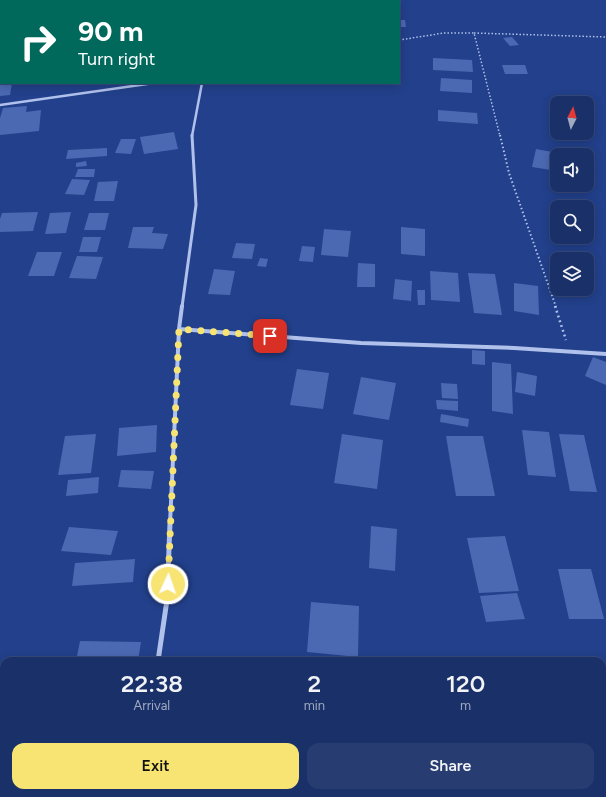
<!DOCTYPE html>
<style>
body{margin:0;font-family:Figtree,sans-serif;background:#273c71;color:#f1f3f6;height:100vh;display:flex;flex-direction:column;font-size:15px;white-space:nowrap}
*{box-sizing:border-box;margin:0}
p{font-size:13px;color:#9fa9c0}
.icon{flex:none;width:22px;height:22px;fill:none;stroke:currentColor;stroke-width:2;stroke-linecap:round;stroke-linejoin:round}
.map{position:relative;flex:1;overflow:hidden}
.side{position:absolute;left:0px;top:657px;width:606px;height:140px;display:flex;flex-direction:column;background:#1a3068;border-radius:12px 12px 0 0;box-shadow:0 2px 10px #0003,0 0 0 1px #384b7c}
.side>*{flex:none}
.banner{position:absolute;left:0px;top:0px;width:400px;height:84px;box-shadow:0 2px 10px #0003,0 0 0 1px #384b7c;background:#00695c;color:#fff;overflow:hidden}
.needle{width:26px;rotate:6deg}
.fabs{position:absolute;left:550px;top:96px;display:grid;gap:8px}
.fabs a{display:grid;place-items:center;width:44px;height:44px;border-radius:8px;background:#1a3068;box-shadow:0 2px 10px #0003,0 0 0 1px #384b7c;font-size:20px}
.pin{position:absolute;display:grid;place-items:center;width:34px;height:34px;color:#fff;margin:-17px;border-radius:8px;box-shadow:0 2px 6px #0006}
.me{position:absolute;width:44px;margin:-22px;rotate:3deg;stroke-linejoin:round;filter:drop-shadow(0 0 3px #0008)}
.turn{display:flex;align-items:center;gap:14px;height:84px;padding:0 12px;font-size:18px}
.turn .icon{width:52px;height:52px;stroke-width:2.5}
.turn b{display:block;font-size:28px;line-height:34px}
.eta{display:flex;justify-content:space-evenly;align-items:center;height:68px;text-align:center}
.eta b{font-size:24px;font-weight:600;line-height:28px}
.cta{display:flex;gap:8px;margin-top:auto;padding:8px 12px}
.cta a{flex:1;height:46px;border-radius:12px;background:#f7e472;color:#111;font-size:16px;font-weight:600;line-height:46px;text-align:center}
.cta a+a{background:#273c71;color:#f1f3f6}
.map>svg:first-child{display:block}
.building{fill:#4b69b2}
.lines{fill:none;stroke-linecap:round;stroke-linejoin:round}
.path-far2{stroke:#b0c1eb;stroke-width:1.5;stroke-dasharray:1.5 2;stroke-linecap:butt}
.path-far1{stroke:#b0c1eb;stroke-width:2;stroke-dasharray:1.5 2.5;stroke-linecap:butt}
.path{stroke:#b0c1eb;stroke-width:2.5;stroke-dasharray:2 3;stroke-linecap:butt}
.street-far3{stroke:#b0c1eb;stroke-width:2.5}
.street-far2{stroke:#b0c1eb;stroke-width:3}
.street-far1{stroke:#b0c1eb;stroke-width:4}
.street{stroke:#b0c1eb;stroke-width:5}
.route{stroke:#f7e472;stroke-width:7;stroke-dasharray:0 12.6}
</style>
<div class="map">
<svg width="606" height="797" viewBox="0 0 606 797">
<rect width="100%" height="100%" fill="#22408b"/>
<path class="building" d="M 399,20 L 405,20 L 406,27 L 399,27 Z
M 512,37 L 519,45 L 510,46 L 503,38 Z
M 433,58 L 472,60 L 473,72 L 433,70 Z
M 502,65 L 525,65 L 528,74 L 505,74 Z
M 441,78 L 472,80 L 472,93 L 440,91 Z
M 0,83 L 12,83 L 10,95 L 0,96 Z
M 27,106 L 26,112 L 41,110 L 39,131 L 0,135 L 0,118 L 3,108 Z
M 438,110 L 477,113 L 478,124 L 438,121 Z
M 174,132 L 178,149 L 144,154 L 140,137 Z
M 121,139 L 136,139 L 131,154 L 115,153 Z
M 107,148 L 107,156 L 66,159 L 68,150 Z
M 536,149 L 563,154 L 557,155 L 557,171 L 532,167 Z
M 86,161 L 87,166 L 76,167 L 76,163 Z
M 78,169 L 95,169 L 94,177 L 75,177 Z
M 72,179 L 90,180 L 84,195 L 65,194 Z
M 118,181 L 114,201 L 94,201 L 98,182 Z
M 38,212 L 33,231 L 0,232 L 0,219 L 2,213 Z
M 71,212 L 66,233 L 45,234 L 50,213 Z
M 89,213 L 109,213 L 105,230 L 84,230 Z
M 133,227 L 154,227 L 152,233 L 168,234 L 163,249 L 128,248 Z
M 401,227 L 425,229 L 425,256 L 401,254 Z
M 324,229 L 351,231 L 348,257 L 321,255 Z
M 83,237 L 101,237 L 97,252 L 79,252 Z
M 236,243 L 255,244 L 252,259 L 232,258 Z
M 302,246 L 315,247 L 313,262 L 299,261 Z
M 37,252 L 62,252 L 54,276 L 28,276 Z
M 77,256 L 103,257 L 96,279 L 69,278 Z
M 260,258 L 268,259 L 266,267 L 257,266 Z
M 358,263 L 375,264 L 375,287 L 357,287 Z
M 214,269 L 235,271 L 230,295 L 208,294 Z
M 430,271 L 458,273 L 460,302 L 431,300 Z
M 468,273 L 495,274 L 502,315 L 474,313 Z
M 395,279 L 412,281 L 411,301 L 393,299 Z
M 514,283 L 538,286 L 539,315 L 514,311 Z
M 417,290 L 425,290 L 425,305 L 418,305 Z
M 472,350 L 485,351 L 485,365 L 472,364 Z
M 593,357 L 606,362 L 606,385 L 585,376 Z
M 492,362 L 511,364 L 513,414 L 492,411 Z
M 297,369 L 329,373 L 323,409 L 290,405 Z
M 517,372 L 537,376 L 535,396 L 515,392 Z
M 361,377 L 396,383 L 389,420 L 353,414 Z
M 441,383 L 457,384 L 458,399 L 442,398 Z
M 436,400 L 458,401 L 458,411 L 437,409 Z
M 441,414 L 469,419 L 468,427 L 440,422 Z
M 157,425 L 156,452 L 117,456 L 119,428 Z
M 522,430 L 549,432 L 556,477 L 528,475 Z
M 96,434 L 91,473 L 58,475 L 65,436 Z
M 342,434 L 383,440 L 377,489 L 334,483 Z
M 559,434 L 584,435 L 597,492 L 570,491 Z
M 446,436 L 483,436 L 495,496 L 456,496 Z
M 121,470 L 154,471 L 151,489 L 118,487 Z
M 99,477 L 98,493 L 66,496 L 68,480 Z
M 371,526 L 397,529 L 395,571 L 369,568 Z
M 69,527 L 118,531 L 111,555 L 61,551 Z
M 505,536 L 519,591 L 479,593 L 467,538 Z
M 135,559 L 133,582 L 72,586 L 75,563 Z
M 558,569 L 591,569 L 604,619 L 569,619 Z
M 517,593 L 525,619 L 486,622 L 480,596 Z
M 311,602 L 359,606 L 358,657 L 307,652 Z
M 80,641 L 141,642 L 138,661 L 76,661 Z"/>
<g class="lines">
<path class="path-far2" d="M 474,33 L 606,37
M 399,40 L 444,33 L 474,33 L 500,136"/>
<path class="path-far1" d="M 500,135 L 509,173 L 556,307"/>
<path class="path" d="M 555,306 L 566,340"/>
<path class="street-far3" d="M 0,105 L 154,83
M 192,136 L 202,83"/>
<path class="street-far2" d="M 182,307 L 196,205 L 192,135"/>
<path class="street-far1" d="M 179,329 L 361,343 L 514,348 L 606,354
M 170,524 L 179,329 L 182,306"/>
<path class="street" d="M 158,661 L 167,600 L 170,523
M 137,797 L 138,793"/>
</g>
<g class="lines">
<path class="route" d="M 168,584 L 179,329 L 270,336"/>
</g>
</svg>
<div class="fabs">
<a><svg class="needle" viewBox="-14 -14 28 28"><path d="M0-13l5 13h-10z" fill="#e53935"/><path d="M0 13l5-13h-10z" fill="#9fa9c0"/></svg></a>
<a><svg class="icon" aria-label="sound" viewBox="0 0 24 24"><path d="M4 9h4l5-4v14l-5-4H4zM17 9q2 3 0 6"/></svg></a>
<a><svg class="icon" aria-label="search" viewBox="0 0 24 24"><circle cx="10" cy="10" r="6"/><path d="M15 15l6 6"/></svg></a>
<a><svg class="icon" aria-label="layers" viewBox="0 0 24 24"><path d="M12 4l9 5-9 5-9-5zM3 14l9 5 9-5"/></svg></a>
</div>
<div class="pin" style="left:270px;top:336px;background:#d93025"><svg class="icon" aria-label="arrive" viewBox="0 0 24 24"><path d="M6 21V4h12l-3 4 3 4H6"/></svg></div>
<svg class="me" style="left:168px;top:584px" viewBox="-20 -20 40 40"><circle r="17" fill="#f7e472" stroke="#fff" stroke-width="3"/><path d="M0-11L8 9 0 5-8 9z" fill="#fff"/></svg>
<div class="banner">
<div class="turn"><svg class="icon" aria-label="right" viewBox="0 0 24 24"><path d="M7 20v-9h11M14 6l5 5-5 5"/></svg><div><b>90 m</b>Turn right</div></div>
</div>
<section class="side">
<div class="eta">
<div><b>22:38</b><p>Arrival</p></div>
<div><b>2</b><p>min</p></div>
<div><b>120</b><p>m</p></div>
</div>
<div class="cta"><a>Exit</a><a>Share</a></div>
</section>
</div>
